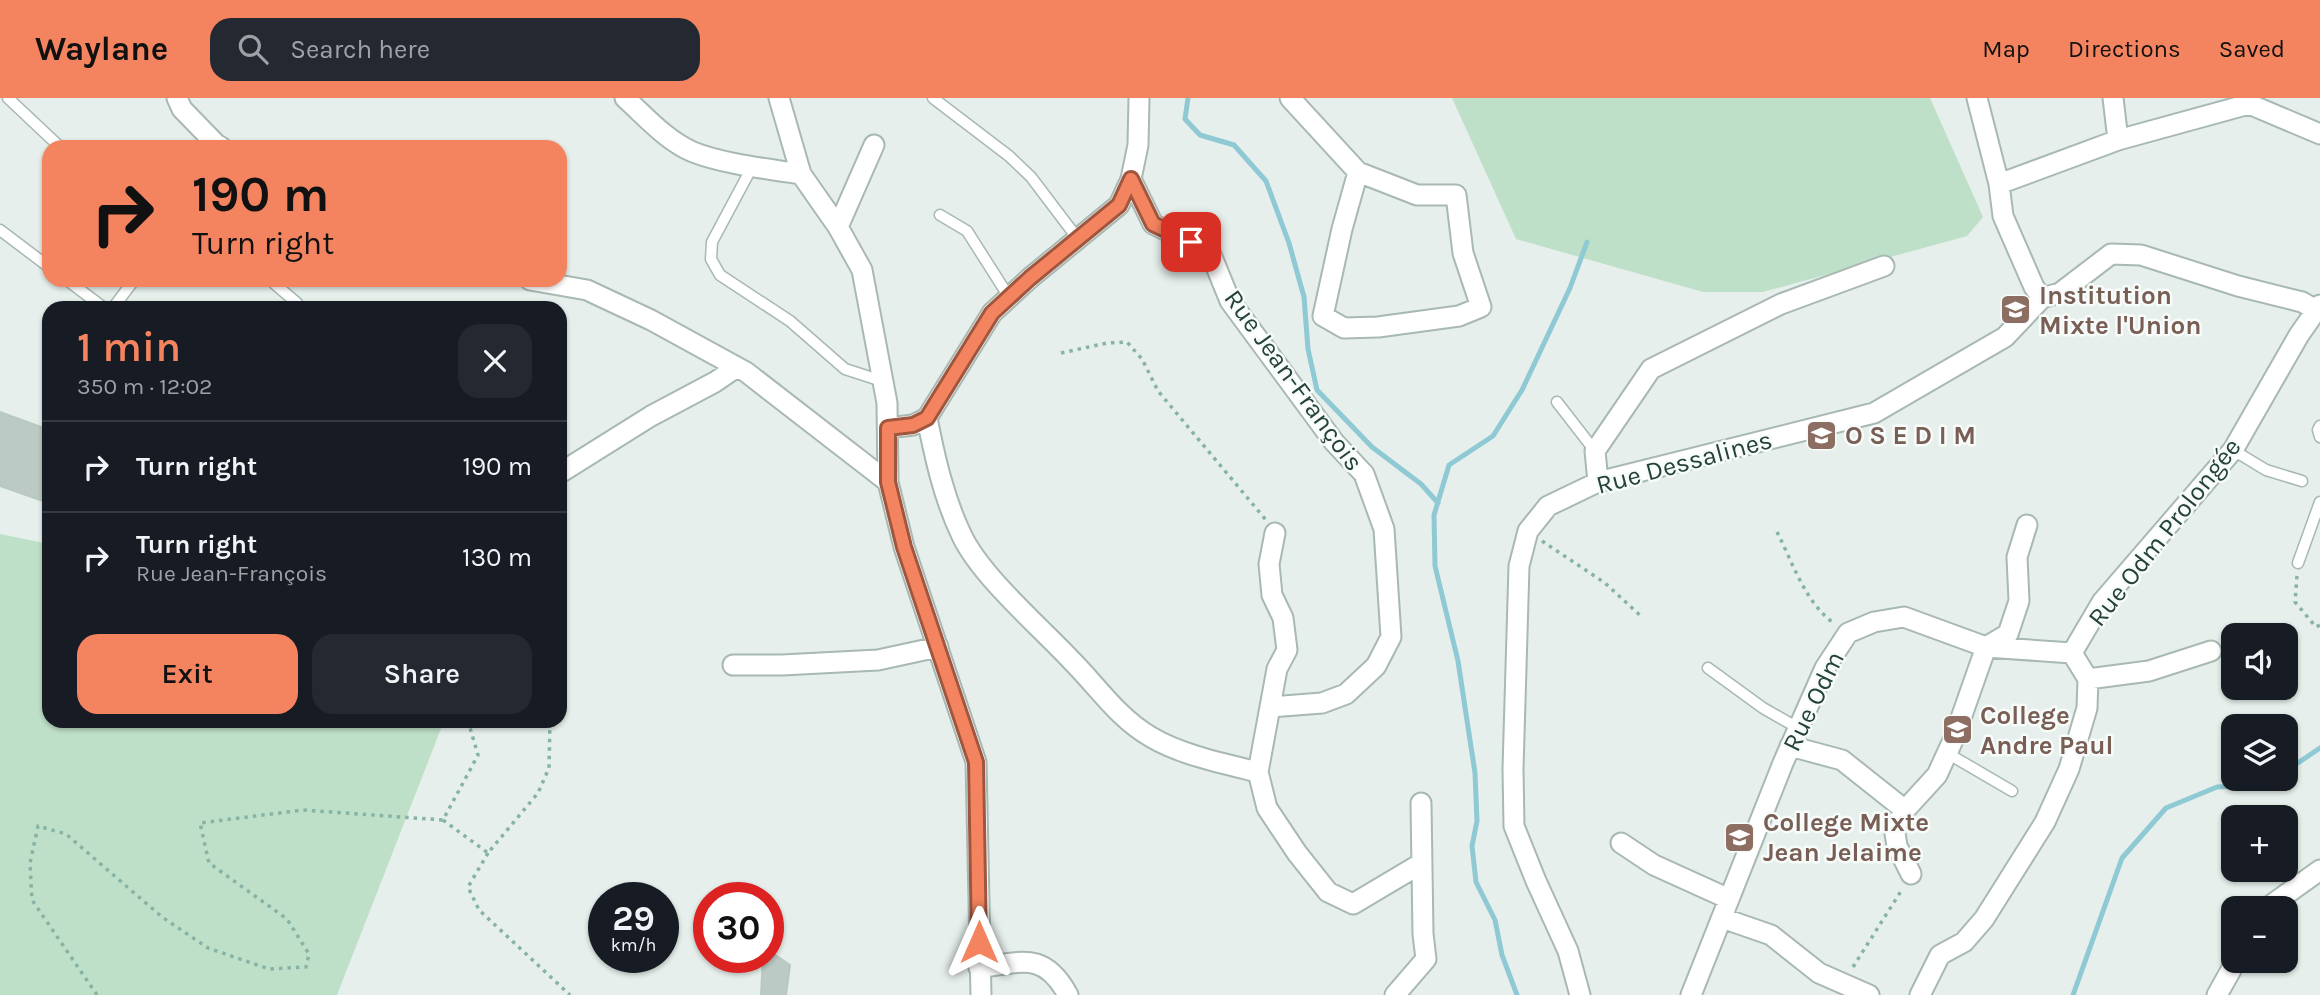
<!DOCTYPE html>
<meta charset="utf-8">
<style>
body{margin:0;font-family:Karla,sans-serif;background:#242831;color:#f1f3f6;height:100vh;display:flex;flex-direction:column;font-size:26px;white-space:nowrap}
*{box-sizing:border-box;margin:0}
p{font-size:23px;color:#9ea1a6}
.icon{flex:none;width:38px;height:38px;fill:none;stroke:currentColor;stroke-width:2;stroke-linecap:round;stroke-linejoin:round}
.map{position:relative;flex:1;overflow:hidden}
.drawer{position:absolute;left:42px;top:203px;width:525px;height:427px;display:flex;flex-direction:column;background:#171b24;border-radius:21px;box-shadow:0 2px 5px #0004}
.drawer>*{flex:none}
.top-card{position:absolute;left:42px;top:42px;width:525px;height:147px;border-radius:21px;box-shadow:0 2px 5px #0004;background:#f4845f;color:#111;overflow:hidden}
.fabs{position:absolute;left:2221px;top:525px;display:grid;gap:14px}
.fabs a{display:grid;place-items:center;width:77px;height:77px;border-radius:14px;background:#171b24;box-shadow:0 2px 5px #0004;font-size:35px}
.speed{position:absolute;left:588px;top:784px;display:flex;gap:14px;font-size:35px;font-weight:700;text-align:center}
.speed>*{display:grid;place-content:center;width:91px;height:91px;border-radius:50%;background:#171b24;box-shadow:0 2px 5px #0004;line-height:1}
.speed small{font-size:18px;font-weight:400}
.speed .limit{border:10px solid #d22;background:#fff;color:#111}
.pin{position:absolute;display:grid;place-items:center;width:60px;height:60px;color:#fff;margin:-30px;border-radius:14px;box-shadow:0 4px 10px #0006}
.me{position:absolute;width:77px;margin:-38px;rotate:0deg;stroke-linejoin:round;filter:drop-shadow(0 0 5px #0008)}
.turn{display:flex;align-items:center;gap:24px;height:147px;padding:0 35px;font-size:32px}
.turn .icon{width:91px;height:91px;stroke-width:2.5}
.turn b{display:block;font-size:49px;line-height:60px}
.round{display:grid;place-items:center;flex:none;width:74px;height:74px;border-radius:21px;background:#242831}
.headline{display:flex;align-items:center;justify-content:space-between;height:119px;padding:0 35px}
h1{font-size:42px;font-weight:600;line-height:52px;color:#f4845f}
.action{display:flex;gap:14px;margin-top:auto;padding:14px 35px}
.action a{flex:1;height:80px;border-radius:21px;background:#f4845f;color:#111;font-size:28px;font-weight:600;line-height:80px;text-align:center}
.action a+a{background:#242831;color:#f1f3f6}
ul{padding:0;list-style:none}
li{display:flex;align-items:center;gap:21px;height:91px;padding:0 35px;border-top:2px solid #363941}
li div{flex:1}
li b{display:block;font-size:26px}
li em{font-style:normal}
header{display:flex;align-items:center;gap:42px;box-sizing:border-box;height:98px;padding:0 35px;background:#f4845f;color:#111}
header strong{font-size:33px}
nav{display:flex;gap:38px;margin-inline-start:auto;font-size:24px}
.search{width:490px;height:63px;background:#242831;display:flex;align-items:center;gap:18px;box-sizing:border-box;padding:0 24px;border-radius:21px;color:#9ea1a6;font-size:26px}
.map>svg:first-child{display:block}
.green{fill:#bfe0c8}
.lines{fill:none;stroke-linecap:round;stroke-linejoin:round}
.stream{stroke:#8ec9d4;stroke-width:5}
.building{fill:#bbcac4;stroke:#b8c9c2;stroke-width:2}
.lane-casing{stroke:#a8b8b2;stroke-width:13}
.street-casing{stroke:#a8b8b2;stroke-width:23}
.path{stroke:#86b3a5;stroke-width:3.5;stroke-dasharray:3.5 5;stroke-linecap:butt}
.lane{stroke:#fff;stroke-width:10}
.street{stroke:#fff;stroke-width:19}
.route-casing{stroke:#9f563e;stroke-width:18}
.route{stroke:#f4845f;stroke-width:12}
.labels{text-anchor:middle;stroke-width:5;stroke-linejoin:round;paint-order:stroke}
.education-label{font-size:26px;font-weight:bold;fill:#785e54;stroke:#f7fbf9;text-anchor:start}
.street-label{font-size:26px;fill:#24423a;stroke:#f7fbf9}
</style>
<header>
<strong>Waylane</strong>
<div class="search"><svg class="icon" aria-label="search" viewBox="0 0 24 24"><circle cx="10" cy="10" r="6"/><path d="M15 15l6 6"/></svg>Search here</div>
<nav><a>Map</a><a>Directions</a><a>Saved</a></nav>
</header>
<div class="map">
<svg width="2320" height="897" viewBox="0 0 2320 897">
<rect width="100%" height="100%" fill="#e6efeb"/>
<path class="green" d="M 1452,0 L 1930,0 L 1983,119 L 1967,138 L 1763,194 L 1703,194 L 1516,141 Z
M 0,436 L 49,446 L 49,623 L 444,623 L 337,897 L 0,897 Z"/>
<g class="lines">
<path class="stream" d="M 1188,0 L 1185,21 L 1200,37 L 1234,47 L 1266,83 L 1289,145 L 1304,199 L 1308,251 L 1317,292 L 1372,349 L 1421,386 L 1438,405
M 2286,673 L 2320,650
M 1517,897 L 1502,857 L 1495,822 L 1476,784 L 1472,748 L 1477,723 L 1475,675 L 1458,563 L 1435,468 L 1434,417 L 1449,367 L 1493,338 L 1522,292 L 1570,190 L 1587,144
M 2073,897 L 2122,760 L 2166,710 L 2217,689 L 2257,687 L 2272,681"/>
</g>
<path class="building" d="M 0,314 L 49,332 L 49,405 L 0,388 Z
M 768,852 L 790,867 L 786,897 L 761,897 L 763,859 L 768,859 Z"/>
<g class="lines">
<defs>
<path id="lane" d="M 8,0 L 60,49
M 933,0 L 1009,58 L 1031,79 L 1078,141
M 752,69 L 712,144 L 711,161 L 720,177 L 790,223 L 845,271 L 882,283
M 940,117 L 967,133 L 1009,199
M 0,132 L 49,169
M 67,182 L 104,210
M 270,182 L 297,205
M 113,210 L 134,182
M 1557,304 L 1595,353
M 2320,328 L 2318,332 L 2320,339
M 2233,352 L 2266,372 L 2302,383
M 2298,465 L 2320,404
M 1708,570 L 1763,610 L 1798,630
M 1947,655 L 2012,693"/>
<path id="street" d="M 177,0 L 182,11 L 216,46 L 221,49
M 625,0 C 646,19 667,43 693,54 C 723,66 769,71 801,76
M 779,0 L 801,76 L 838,129 L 862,172 L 887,305 L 888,384 L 904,449 L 976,664 L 981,897
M 1290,0 L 1358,74 L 1417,97 L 1456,97 L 1463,155 L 1481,209 L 1459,218 L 1378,229 L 1344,230 L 1323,218 L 1342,131 L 1358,74
M 1977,0 L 1999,86
M 2113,0 L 2118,42
M 2249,6 L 2118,42 L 1999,86 L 2003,118 L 2034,189 L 2042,200 L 2060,195 L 2111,156 L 2141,157 L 2238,188 L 2302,204 L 2316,212
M 2249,6 L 2320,36
M 1131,81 L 1153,126 L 1210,154 L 1230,203 L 1334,344 L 1364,376 L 1384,431 L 1391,539 L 1376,568 L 1346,596 L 1322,605 L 1270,609
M 838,129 L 874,47
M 530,182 L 587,192 L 651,222 L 746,274 L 888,384
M 927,320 C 935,360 944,401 962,438 C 981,478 1039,528 1071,562 C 1098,589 1118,620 1151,639 C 1181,657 1225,666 1258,674
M 888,330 L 913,327 L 927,320 L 992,215 L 1030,180 L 1119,107 L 1131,81 L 1138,47 L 1139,0
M 560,375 L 651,318 L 715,284 L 737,269
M 1598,384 L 1595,353 L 1651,271 L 1781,206 L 1884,168
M 1275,435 L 1269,466 L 1272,497 L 1283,520 L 1287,552 L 1277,571 L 1258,674 L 1267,710 L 1297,755 L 1328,794 L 1353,806 L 1422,765
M 2072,555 L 2102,504 L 2233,352 L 2299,237 L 2320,207
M 733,567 L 782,567 L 878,562 L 938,549
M 2088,581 L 2149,573 L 2211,553
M 1790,648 L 1842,662 L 1905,712
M 1621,745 L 1654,767 L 1729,801
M 1911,776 L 1897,748 L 1894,729 L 1905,712 L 1937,677 L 1954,640 L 1986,549 L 2072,555 L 2088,581
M 2267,810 L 2320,772
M 1722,820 L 1771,837 L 1819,875 L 1869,897
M 979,870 C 1022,864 1044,853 1068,897
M 1395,897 L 1426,861 L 1423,836 L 1421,705
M 1580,897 L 1568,853 L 1536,783 L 1514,728 L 1513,671 L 1519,468 L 1528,433 L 1548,408 L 1598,384 L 1874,315 L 2005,239 L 2042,200
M 1691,897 L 1783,665 L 1825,570 L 1848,535 L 1874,524 L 1904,519 L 1986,549 L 2008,536 L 2019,503 L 2017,459 L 2027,427
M 1920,897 L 1940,857 L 1964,844 L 1984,821 L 2045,724 L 2069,671 L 2087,610 L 2088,581
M 2217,897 L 2236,863"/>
</defs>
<use href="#lane" class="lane-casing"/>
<use href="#street" class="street-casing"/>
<path class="path" d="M 1061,255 L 1107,245 L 1127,244 L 1142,261 L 1158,293 L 1266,422
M 1777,434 C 1793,465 1805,505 1835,526
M 1542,443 L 1605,485 L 1643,520
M 2297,478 L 2295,504 L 2316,529 L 2320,527
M 443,722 L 488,755 L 538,695 L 549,670 L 550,623
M 488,755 L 468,789 L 479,812 L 570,897
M 1853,869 L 1903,790
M 97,897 L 32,802 L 30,765 L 38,728 L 66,736 L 162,819 L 208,850 L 269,871 L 306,869 L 309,856 L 287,821 L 209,765 L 200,725 L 303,712 L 443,722 L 478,657 L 468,623"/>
<use href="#lane" class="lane"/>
<use href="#street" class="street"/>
</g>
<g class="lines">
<defs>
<path id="route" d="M 979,844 L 976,664 L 904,449 L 888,384 L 888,330 L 913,327 L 927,320 L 992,215 L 1030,180 L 1119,107 L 1131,81 L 1153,126 L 1191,144"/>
</defs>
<use href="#route" class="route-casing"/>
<use href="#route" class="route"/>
</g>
<defs>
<symbol id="school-square" viewBox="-11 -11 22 22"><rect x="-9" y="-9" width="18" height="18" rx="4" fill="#8d6e63" stroke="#f7fbf9"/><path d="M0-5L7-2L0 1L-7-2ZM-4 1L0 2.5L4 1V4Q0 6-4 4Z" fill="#fff"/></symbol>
</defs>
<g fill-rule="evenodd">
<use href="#school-square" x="1998" y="194" width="35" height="35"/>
<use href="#school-square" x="1804" y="320" width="35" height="35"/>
<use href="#school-square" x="1940" y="614" width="35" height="35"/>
<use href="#school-square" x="1722" y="722" width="35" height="35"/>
</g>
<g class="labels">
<g class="education-label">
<text x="2039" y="206">Institution<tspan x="2039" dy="30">Mixte l'Union</tspan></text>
<text x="1845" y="346">O S E D I M</text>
<text x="1980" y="626">College<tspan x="1980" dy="30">Andre Paul</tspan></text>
<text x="1763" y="733">College Mixte<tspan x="1763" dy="30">Jean Jelaime</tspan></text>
</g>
<g class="street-label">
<text transform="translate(1294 282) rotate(54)" y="9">Rue Jean-François</text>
<text transform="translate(1684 364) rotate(-15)" y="9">Rue Dessalines</text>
<text transform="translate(2164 434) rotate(-52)" y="9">Rue Odm Prolongée</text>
<text transform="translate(1813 603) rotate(-64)" y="9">Rue Odm</text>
</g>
</g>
</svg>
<div class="fabs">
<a><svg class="icon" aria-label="sound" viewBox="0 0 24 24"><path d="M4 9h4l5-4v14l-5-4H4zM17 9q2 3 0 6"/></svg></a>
<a><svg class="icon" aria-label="layers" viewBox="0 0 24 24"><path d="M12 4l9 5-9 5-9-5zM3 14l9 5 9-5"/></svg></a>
<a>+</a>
<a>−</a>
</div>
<div class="speed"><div>29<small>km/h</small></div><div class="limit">30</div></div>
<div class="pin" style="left:1191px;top:144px;background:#d93025"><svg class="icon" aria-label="arrive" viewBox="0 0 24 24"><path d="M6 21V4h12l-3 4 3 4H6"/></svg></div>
<svg class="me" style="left:979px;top:844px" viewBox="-20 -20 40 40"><path d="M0-17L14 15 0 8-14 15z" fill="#f4845f" stroke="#fff" stroke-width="4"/></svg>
<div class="top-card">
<div class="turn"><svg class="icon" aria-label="right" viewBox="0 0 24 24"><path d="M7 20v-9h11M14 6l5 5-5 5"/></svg><div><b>190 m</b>Turn right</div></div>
</div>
<section class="drawer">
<div class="headline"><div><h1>1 min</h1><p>350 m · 12:02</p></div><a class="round"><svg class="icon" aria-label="close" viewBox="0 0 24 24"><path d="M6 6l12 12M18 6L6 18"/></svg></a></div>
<ul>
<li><svg class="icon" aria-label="right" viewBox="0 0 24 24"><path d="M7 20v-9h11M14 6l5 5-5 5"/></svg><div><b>Turn right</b></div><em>190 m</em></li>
<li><svg class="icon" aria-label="right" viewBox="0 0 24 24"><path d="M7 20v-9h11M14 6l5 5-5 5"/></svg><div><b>Turn right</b><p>Rue Jean-François</p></div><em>130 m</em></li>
</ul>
<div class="action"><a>Exit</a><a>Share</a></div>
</section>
</div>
